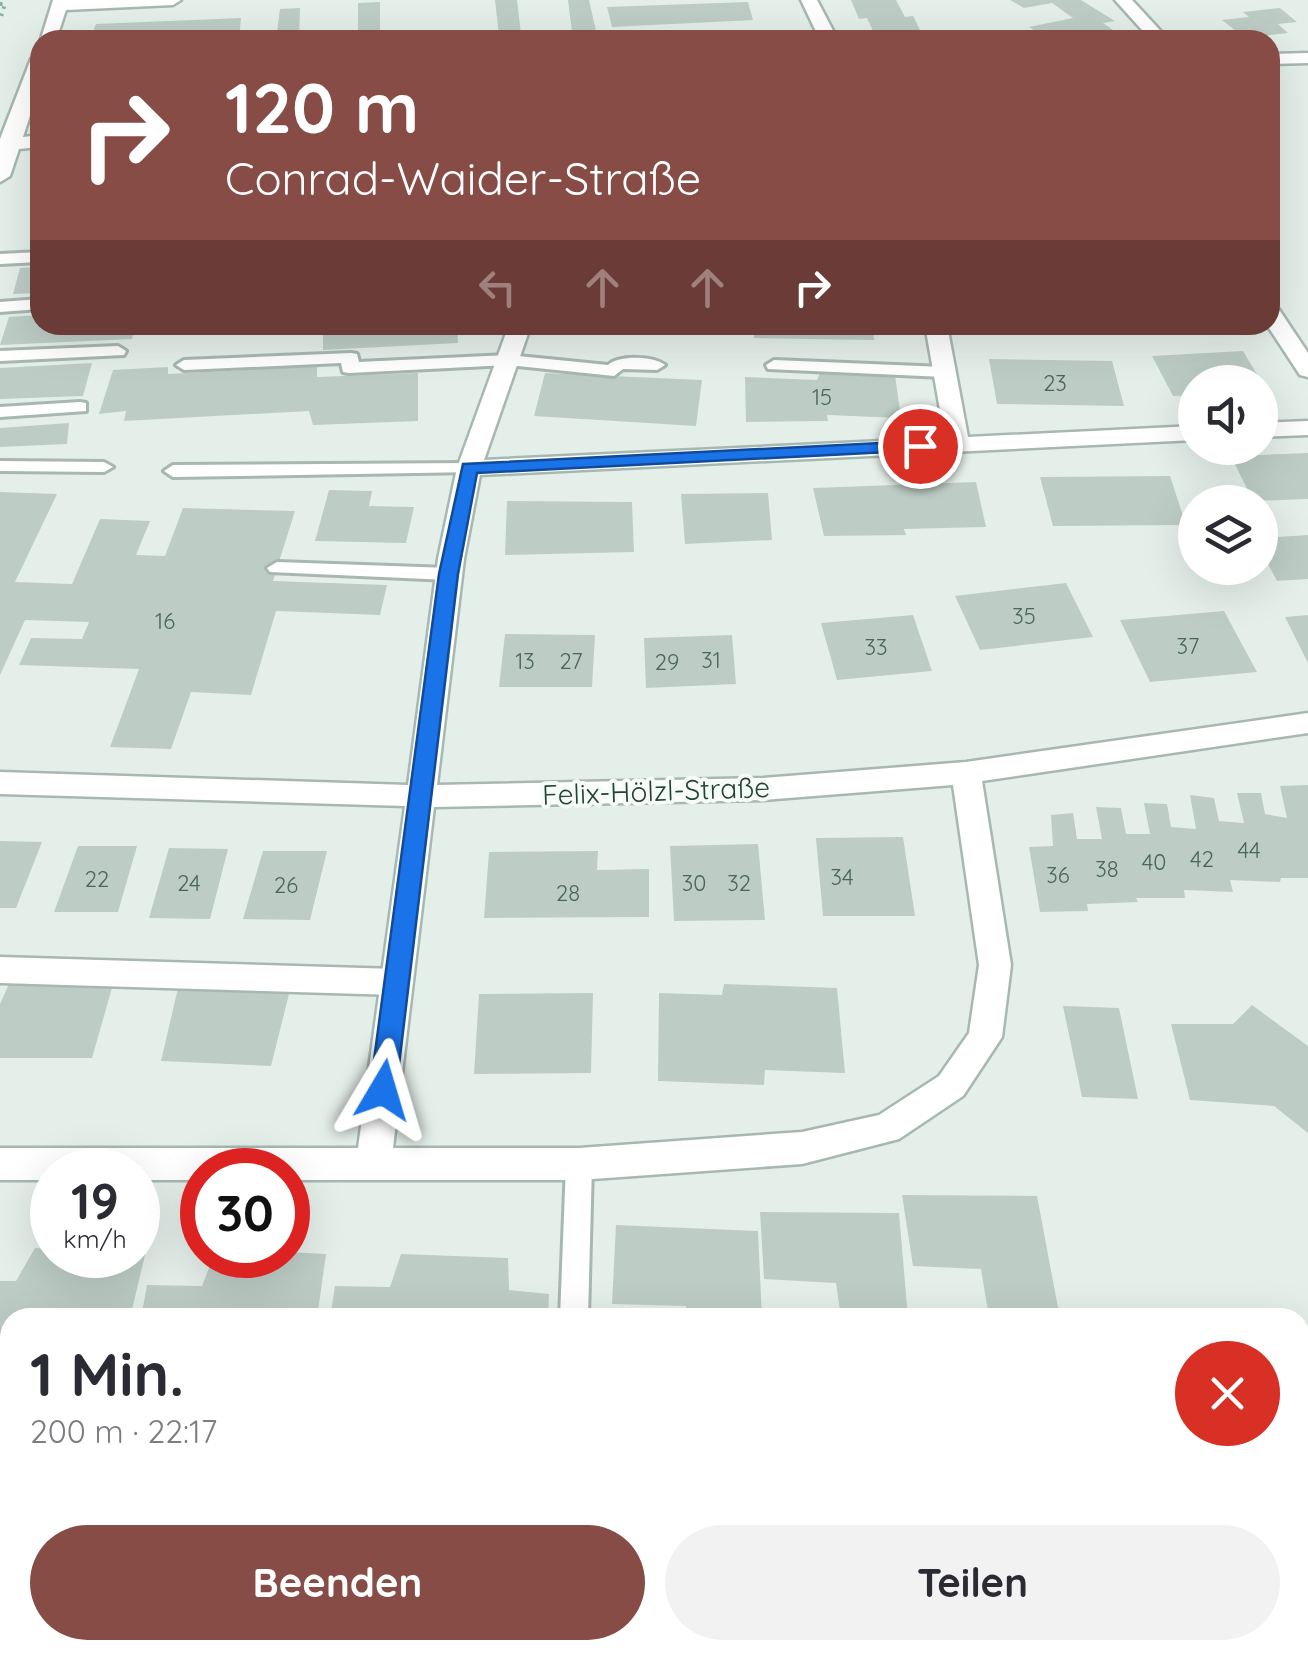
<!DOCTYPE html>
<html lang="de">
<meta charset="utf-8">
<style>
body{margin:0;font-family:Quicksand,sans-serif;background:#f2f2f3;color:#2b2b33;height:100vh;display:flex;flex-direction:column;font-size:38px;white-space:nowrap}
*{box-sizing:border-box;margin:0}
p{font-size:32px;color:#7c7c81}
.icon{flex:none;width:55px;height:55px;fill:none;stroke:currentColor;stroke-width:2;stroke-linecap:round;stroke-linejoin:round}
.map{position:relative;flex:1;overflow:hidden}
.details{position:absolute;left:0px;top:1308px;width:1310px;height:352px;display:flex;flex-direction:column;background:#fff;border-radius:30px 30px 0 0;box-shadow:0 10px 40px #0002}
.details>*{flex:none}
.hud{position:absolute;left:30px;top:30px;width:1250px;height:305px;border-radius:30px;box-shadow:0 10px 40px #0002;background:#864c45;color:#fff;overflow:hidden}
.tools{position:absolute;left:1178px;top:365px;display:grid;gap:20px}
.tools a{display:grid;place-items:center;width:100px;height:100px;border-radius:50%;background:#fff;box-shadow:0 10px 40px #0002;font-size:50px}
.speed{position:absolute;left:30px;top:1148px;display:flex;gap:20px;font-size:50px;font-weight:700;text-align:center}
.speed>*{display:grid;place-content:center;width:130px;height:130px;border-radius:50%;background:#fff;box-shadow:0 10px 40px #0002;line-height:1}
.speed small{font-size:25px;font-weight:400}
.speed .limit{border:15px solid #d22;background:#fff;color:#111}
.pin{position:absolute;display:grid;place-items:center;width:85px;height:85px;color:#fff;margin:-42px;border:5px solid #fff;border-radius:50%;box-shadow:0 2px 10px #0007}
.me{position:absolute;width:110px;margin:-55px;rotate:7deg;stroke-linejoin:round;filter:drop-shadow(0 0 8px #0008)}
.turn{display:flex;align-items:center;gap:35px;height:210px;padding:0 30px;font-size:45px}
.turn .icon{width:130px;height:130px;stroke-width:2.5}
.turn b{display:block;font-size:70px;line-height:85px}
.lanes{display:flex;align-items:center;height:95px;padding:0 30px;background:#0003;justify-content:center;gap:50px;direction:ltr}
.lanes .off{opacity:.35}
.round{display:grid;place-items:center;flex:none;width:105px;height:105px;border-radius:52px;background:#f2f2f3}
.overview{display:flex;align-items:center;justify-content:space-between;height:170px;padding:0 30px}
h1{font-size:60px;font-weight:700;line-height:75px}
.action{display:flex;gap:20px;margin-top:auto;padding:20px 30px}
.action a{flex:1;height:115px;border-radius:60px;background:#864c45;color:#fff;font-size:40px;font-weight:700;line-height:115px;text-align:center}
.action a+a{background:#f2f2f3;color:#2b2b33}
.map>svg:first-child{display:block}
.building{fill:#bdcdc5}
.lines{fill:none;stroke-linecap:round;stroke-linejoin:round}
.service-casing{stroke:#a7b8b1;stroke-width:6}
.pedestrian-casing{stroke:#a7b8b1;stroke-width:5}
.minor-casing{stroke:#a7b8b1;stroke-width:5}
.path{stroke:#85b3a1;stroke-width:4;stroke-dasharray:2.5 5;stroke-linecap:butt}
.service{fill:#fff;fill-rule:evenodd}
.pedestrian{fill:#fff;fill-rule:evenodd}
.minor{fill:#fff;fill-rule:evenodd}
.route{fill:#1a73e8;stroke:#114b97;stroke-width:2.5}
.labels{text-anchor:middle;stroke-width:8;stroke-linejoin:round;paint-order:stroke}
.number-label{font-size:22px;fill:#4a655a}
.street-label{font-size:28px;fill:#234237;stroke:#f6fbf8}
</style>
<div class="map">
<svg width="1308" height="1659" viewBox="0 0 1308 1659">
<rect width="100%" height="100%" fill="#e5efea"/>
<path class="building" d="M 495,0 L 517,0 L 521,34 L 499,36 Z
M 568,0 L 589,0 L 596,31 L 572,32 Z
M 851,0 L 896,0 L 905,17 L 913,16 L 925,40 L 877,40 L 867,18 L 859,19 Z
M 1010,0 L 1081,0 L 1115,21 L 1103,23 L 1126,39 L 1088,40 L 1076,32 L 1046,38 L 1029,27 L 1073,18 L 1052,3 L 1024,8 Z
M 380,2 L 380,40 L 358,40 L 358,3 Z
M 748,2 L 753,20 L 612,27 L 607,7 Z
M 300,8 L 299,40 L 276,40 L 280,9 Z
M 1280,8 L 1297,22 L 1278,24 L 1288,33 L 1245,38 L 1222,20 L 1249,17 L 1243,12 Z
M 241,18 L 239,40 L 90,40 L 96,24 Z
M 40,267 L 40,293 L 13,294 L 20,268 Z
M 40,315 L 40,325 L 135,325 L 132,339 L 0,345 L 9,317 Z
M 753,325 L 872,325 L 874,340 L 754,338 Z
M 457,327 L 458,343 L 323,350 L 323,335 Z
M 1243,351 L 1267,391 L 1260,391 L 1260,382 L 1195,382 L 1195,395 L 1173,396 L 1152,356 Z
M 989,359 L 1112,361 L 1124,406 L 997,404 Z
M 92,363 L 83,396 L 0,399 L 0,368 Z
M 317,366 L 317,377 L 418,373 L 418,421 L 313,425 L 309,411 L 124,421 L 126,411 L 99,414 L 113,370 L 168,367 L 168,374 Z
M 545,373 L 702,380 L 696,426 L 534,416 Z
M 820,373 L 895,375 L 901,418 L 827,415 L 828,421 L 746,422 L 745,377 L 817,380 Z
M 69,423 L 67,444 L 0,447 L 0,428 Z
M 1308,453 L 1308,499 L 1253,501 L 1231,456 Z
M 1170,476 L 1186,525 L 1053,526 L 1040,477 Z
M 976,482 L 986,527 L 904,529 L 906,535 L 824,536 L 813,488 Z
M 329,490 L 372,491 L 369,506 L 414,507 L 406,543 L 315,541 Z
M 0,492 L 57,494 L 15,582 L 72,584 L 100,519 L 150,521 L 136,555 L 165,556 L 183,508 L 295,511 L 273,581 L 387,585 L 380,615 L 276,611 L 251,695 L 191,692 L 171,749 L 110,747 L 139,669 L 19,665 L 31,638 L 82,639 L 89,622 L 25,620 L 0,675 Z
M 768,493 L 772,540 L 685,544 L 681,494 Z
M 507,501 L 632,502 L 634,552 L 505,555 Z
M 1308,535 L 1308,579 L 1277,581 L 1260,549 L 1260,538 Z
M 1066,583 L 1093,637 L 980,650 L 955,596 Z
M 1224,611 L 1257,672 L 1150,682 L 1120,620 Z
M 913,615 L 932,671 L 837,680 L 821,623 Z
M 1308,615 L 1308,663 L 1285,617 Z
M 505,634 L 595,635 L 592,687 L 499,687 Z
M 732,635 L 736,684 L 646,688 L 644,638 Z
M 1308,785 L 1308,878 L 1281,878 L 1280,882 L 1230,880 L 1233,892 L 1184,890 L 1185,898 L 1136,898 L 1138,902 L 1087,904 L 1088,911 L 1040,912 L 1029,847 L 1053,846 L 1051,815 L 1073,813 L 1077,839 L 1102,839 L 1096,807 L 1121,808 L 1126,834 L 1150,834 L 1144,803 L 1167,804 L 1171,827 L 1196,829 L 1190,795 L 1214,798 L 1219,821 L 1244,823 L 1237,793 L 1261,793 L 1265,814 L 1287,818 L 1280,786 Z
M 903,837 L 915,916 L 823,916 L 816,838 Z
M 0,841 L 42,842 L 16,908 L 0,908 Z
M 758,844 L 765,920 L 674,921 L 670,846 Z
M 78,846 L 137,846 L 118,912 L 54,912 Z
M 169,848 L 228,849 L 210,919 L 149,918 Z
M 263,851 L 327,851 L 310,920 L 243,919 Z
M 598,851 L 597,870 L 649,869 L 649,917 L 484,918 L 489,852 Z
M 9,984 L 112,988 L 92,1058 L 0,1058 L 0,1004 Z
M 724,984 L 837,988 L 845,1073 L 765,1070 L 764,1085 L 658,1081 L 659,993 L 722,995 Z
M 178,988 L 290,990 L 271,1066 L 161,1061 Z
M 593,993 L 591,1073 L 474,1074 L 479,994 Z
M 1252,1005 L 1308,1046 L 1308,1133 L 1274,1106 L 1190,1100 L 1171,1024 L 1233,1024 Z
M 1063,1006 L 1119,1008 L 1138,1099 L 1082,1097 Z
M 902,1195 L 1037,1196 L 1060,1318 L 989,1318 L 981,1269 L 913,1266 Z
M 760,1212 L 899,1213 L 908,1318 L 841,1318 L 836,1283 L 764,1279 Z
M 616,1225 L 758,1231 L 762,1318 L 687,1318 L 686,1306 L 612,1304 Z
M 35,1248 L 52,1249 L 52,1255 L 145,1255 L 130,1318 L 10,1318 L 10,1370 L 0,1370 L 0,1281 L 16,1281 Z
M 288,1252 L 326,1254 L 317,1318 L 141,1318 L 147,1285 L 202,1286 L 214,1255 L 288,1255 Z
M 401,1254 L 508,1258 L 509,1290 L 549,1294 L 548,1318 L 330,1318 L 335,1286 L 390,1287 Z
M 0,1546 L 10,1546 L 10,1627 L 0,1627 Z
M 154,1650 L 300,1650 L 299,1659 L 152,1659 Z"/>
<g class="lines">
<defs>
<path id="service" d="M 40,252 L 40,262 L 0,264 L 0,254 Z
M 40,299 L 40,309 L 0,312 L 0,302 Z
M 118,346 L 126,351 L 124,355 L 0,361 L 0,351 Z
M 351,353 L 357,354 L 359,362 L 508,355 L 608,365 C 619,355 653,356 665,365 L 657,370 L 623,369 L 614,376 L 508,365 L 349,373 L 343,372 L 341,363 L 184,370 L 176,365 L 184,360 Z
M 774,360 L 944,367 L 952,372 L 944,377 L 768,369 L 766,365 Z
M 80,402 L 86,403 L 86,411 L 0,417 L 0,407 Z
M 0,461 L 104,462 L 113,467 L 104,472 L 0,471 Z
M 469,463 L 478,468 L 475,472 L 173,477 L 164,471 L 173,465 Z
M 277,562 L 449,568 L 459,574 L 449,580 L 270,572 L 267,568 Z
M 579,1152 L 588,1156 L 592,1164 L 588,1318 L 560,1318 L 566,1164 L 570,1156 Z
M 0,1451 L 10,1452 L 10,1482 L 0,1481 Z"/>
<path id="pedestrian" d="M 0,957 L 396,969 L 407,973 L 412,982 L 407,991 L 396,995 L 0,983 Z"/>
<path id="minor" d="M 53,0 L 181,0 L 173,5 L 66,10 L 56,40 L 40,42 Z
M 801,0 L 817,0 L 838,40 L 820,40 Z
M 1115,0 L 1132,0 L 1169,40 L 1151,40 Z
M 1308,53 L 1308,63 L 1270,64 L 1270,54 Z
M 40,54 L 40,85 L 23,137 L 40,135 L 40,147 L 19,149 L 10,176 L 0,182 L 0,139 L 31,59 Z
M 1270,307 L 1278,308 L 1308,353 L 1308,377 L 1300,375 L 1267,325 Z
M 509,325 L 531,325 L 484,460 L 945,438 L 925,325 L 947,325 L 968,437 L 1195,426 L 1195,440 L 480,475 L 464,559 L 437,785 L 763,778 L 966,762 L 1308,713 L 1308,733 L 982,781 L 1011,965 L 1002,1037 L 963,1096 L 899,1139 L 802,1164 L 579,1180 L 288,1180 L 288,1170 L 202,1170 L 202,1180 L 138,1180 L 138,1170 L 52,1170 L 52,1180 L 0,1180 L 0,1148 L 358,1148 L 405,806 L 0,794 L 0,772 L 408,785 L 438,559 L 457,468 ZM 953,785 L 979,965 L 969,1033 L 939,1076 L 879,1115 L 802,1132 L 579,1148 L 393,1148 L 434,807 L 763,800 Z
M 1308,421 L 1308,435 L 1260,437 L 1260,423 Z"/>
</defs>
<use href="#service" class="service-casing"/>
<use href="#pedestrian" class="pedestrian-casing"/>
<use href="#minor" class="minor-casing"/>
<path class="path" d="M 0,4 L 5,4 L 0,20"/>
<use href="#service" class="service"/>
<use href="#pedestrian" class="pedestrian"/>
<use href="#minor" class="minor"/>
</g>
<path class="route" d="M 920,441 L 929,446 L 927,450 L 477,473 L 458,574 L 396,1090 L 392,1098 L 383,1101 L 374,1098 L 370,1090 L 439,574 L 463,464 Z"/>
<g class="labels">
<g class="number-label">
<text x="1055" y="391">23</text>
<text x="822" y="405">15</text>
<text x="1024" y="624">35</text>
<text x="165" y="629">16</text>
<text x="1188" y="654">37</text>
<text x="876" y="655">33</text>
<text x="711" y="668">31</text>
<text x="525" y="669">13</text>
<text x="571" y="669">27</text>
<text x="667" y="670">29</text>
<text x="1249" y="858">44</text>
<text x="1202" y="867">42</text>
<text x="1154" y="870">40</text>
<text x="1107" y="877">38</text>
<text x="1058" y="883">36</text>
<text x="842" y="885">34</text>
<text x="97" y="887">22</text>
<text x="189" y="891">24</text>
<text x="694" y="891">30</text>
<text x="739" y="891">32</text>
<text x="286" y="893">26</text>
<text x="568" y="901">28</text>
</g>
<g class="street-label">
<text transform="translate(656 791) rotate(-2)" y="10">Felix-Hölzl-Straße</text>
</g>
</g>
</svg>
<div class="tools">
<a><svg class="icon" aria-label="sound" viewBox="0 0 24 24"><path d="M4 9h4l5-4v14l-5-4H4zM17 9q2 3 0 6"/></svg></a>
<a><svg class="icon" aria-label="layers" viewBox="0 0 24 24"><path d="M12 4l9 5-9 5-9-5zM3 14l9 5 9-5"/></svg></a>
</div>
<div class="speed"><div>19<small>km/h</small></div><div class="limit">30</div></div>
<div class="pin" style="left:920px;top:446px;background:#d93025"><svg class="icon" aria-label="arrive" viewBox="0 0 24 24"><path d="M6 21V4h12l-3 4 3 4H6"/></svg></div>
<svg class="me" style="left:383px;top:1090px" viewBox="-20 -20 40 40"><path d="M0-17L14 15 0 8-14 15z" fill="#1a73e8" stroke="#fff" stroke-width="4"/></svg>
<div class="hud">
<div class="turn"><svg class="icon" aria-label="right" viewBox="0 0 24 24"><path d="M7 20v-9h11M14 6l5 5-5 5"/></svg><div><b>120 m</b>Conrad-Waider-Straße</div></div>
<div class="lanes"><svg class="icon off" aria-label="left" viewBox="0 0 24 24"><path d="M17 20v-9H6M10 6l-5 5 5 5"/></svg><svg class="icon off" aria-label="ahead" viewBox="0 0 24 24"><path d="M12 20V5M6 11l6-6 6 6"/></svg><svg class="icon off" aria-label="ahead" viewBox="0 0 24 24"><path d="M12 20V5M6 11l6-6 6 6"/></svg><svg class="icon" aria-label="right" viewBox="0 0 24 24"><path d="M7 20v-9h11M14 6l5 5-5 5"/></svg></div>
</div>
<section class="details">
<div class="overview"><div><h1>1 Min.</h1><p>200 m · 22:17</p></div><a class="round" style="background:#d93025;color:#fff"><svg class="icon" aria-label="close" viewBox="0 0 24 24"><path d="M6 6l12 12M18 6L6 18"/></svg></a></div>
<div class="action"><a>Beenden</a><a>Teilen</a></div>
</section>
</div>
